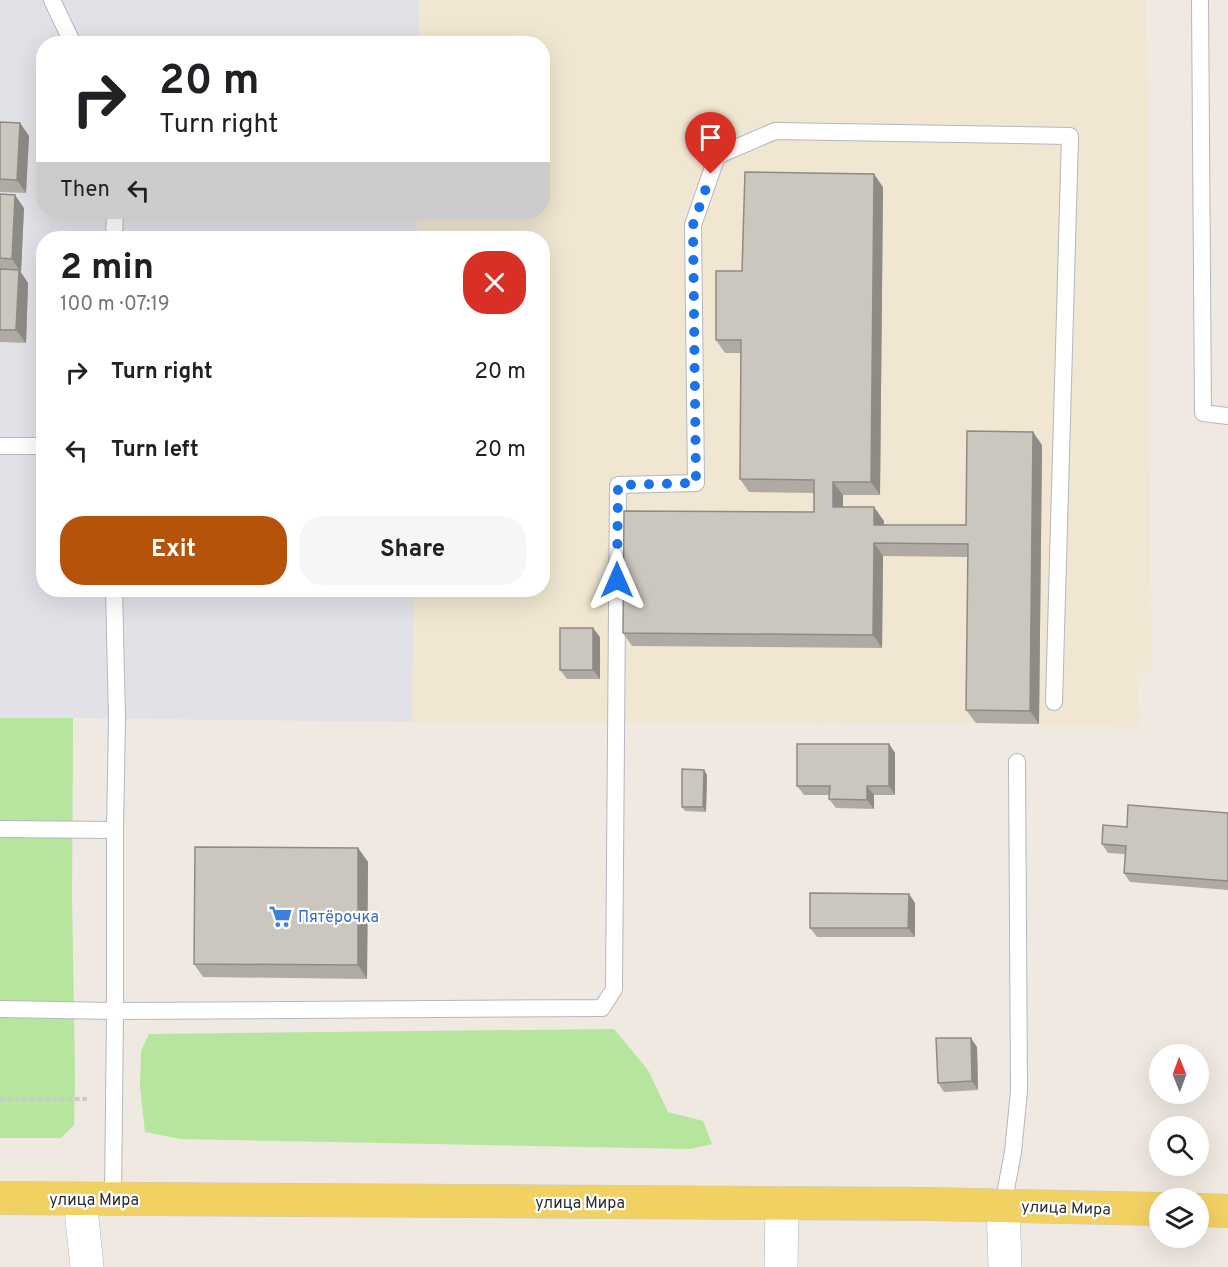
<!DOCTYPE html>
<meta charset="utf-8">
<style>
body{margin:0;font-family:Overpass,sans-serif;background:#f6f6f6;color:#202124;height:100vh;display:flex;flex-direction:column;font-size:22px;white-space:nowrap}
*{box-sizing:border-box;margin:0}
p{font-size:20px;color:#757577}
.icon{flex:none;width:33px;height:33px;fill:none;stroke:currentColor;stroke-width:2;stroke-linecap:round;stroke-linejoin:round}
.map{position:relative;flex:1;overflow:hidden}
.panel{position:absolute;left:36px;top:231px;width:514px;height:366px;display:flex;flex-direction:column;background:#fff;border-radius:24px;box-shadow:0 6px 24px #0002}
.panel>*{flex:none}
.hud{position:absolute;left:36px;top:36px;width:514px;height:183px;border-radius:24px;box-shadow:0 6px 24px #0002;background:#fff;color:#202124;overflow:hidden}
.needle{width:39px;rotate:359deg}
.buttons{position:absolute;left:1149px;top:1044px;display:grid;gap:12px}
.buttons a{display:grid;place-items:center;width:60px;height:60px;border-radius:50%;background:#fff;box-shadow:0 6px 24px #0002;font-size:30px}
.pin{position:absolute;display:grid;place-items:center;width:51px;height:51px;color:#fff;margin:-62px -26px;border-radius:50% 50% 50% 0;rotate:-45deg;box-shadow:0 0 6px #0007}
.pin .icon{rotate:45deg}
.me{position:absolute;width:66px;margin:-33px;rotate:0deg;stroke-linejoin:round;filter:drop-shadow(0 0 4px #0008)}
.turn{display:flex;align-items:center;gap:21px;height:126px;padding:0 24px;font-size:27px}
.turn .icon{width:78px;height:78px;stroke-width:2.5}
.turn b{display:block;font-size:42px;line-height:51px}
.then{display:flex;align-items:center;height:57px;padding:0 24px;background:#0003;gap:12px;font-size:22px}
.round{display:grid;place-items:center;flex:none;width:63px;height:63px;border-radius:24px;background:#f6f6f6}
.overview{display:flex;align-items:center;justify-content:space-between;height:102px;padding:0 24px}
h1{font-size:36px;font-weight:700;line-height:45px}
.cta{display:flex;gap:12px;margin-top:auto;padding:12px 24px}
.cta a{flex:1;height:69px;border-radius:24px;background:#b45309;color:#fff;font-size:24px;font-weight:700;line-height:69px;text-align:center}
.cta a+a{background:#f6f6f6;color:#202124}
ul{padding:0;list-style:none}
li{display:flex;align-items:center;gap:18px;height:78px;padding:0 24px}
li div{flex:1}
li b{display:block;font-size:22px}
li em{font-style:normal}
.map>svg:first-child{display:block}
.industrial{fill:#e3e1e8}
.education{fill:#f0e6d1}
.green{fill:#b6e59e}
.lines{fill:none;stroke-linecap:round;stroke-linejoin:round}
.service-casing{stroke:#b4b7c1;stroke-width:18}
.minor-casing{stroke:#b4b7c1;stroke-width:34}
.tertiary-casing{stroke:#b4b7c1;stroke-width:34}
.secondary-casing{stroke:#b4b7c1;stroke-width:34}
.primary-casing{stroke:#c9c9c9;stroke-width:34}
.path{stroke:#c9c9c9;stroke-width:4;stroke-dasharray:4.5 3;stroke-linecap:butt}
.service{stroke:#fff;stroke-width:16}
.minor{stroke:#fff;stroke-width:33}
.tertiary{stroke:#fff;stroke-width:33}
.secondary{stroke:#fff;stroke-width:33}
.primary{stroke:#f2d163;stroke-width:33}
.wall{fill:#afaba4}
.shaded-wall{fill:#8e8b86}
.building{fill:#cbc7bf;stroke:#8e8b86;stroke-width:1.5}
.route{stroke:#1a73e8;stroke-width:10;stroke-dasharray:0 18}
.labels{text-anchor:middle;stroke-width:4.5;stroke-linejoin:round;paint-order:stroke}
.shop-label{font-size:16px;fill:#366cbe;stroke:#fff;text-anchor:start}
.street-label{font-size:16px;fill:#2e2e2e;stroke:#fff}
</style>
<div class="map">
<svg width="1228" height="1267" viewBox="0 0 1228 1267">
<rect width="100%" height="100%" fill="#efe9e1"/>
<path class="industrial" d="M 0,0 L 419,0 L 419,43 L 44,44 L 44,212 L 417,212 L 417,238 L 44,238 L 44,590 L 414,590 L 412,722 L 73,718 L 72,897 L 75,1080 L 0,1080 Z"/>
<path class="education" d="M 419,0 L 1146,0 L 1151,671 L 1137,670 L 1139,727 L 976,723 L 412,722 L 414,590 L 543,590 L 543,238 L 417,238 L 417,212 L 543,212 L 543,44 L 419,43 Z"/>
<path class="green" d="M 0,718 L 73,718 L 72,897 L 75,1080 L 74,1125 L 61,1138 L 0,1138 Z
M 614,1029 L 648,1070 L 668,1112 L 703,1121 L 712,1144 L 690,1149 L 180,1139 L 145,1132 L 140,1086 L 141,1051 L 149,1034 Z"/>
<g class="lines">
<defs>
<path id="service" d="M 52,0 L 73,44
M 1200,0 L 1203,413 L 1228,416
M 114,238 L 115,212
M 0,446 L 44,446
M 114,590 L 117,718 L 115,830
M 0,829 L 115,830 L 115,1011 L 0,1009
M 113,1199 L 115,1011 L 602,1008 L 614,989 L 618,485 L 696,483 L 693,225 L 717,156 L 775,131 L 1070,136 L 1054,702
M 1003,1205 L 1013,1152 L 1019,1091 L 1017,762"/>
<path id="minor" d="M 781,1267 L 782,1203"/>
<path id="tertiary" d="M 80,1199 L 87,1267"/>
<path id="secondary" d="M 1003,1205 L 1005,1267"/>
<path id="primary" d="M 0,1198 L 929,1204 L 1160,1209
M 1198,1210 L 1228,1211"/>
</defs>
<use href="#service" class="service-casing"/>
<use href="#minor" class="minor-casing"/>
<use href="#tertiary" class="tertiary-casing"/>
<use href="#secondary" class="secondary-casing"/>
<use href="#primary" class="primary-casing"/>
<path class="path" d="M 0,1099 L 89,1099"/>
<use href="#service" class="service"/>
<use href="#minor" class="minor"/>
<use href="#tertiary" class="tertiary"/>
<use href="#secondary" class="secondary"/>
<use href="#primary" class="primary"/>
</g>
<path class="wall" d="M 0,122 L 20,123 L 29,136 L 26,193 L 0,192 Z
M 883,187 L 880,495 L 843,495 L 843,507 L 884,521 L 884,525 L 966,525 L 1042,445 L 1039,724 L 976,723 L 966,710 L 968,557 L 883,556 L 882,648 L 632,646 L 623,633 L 814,512 L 814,493 L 749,492 L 740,479 L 741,353 L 725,353 L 716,340 L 742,271 Z
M 0,194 L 24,208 L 21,272 L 28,283 L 26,343 L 0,342 Z
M 600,637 L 600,679 L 567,679 L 560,670 Z
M 889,744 L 895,753 L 895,795 L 874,795 L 874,809 L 836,808 L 829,799 L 829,795 L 804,795 L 797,786 Z
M 704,770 L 707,775 L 706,812 L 685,811 L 682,807 Z
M 1228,813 L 1228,890 L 1130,882 L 1124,873 L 1125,854 L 1108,853 L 1102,844 L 1127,827 Z
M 358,848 L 368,862 L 367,979 L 203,977 L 194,964 Z
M 909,894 L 915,903 L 915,937 L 817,937 L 810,928 Z
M 977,1047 L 978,1090 L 944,1092 L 938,1083 Z"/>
<path class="shaded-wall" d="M 20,123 L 29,136 L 26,193 L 17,180 Z
M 874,174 L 883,187 L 880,495 L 871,482 Z
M 15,195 L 24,208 L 21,272 L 12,259 Z
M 19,270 L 28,283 L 26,343 L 16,330 Z
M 1033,432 L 1042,445 L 1039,724 L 1030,711 Z
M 833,482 L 843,495 L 843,520 L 833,507 Z
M 874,507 L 884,521 L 883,538 L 874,525 Z
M 874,543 L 883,556 L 882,648 L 873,635 Z
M 593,628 L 600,637 L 600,679 L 593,670 Z
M 889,744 L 895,753 L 895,795 L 889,786 Z
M 704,770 L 707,775 L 706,812 L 703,807 Z
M 867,786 L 874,795 L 874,809 L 867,800 Z
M 358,848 L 368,862 L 367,979 L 358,965 Z
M 909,894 L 915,903 L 915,937 L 908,928 Z
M 971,1038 L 977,1047 L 978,1090 L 972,1081 Z"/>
<path class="building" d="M 0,122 L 20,123 L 17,180 L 0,179 Z
M 745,172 L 874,174 L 871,482 L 833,482 L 833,507 L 874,507 L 874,525 L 966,525 L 967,431 L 1033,432 L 1030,711 L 966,710 L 968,544 L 874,543 L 873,635 L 623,633 L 624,511 L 814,512 L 814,480 L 740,479 L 741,340 L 716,340 L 716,271 L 742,271 Z
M 0,194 L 15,195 L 12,259 L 0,258 Z
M 0,269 L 19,270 L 16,330 L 0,330 Z
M 560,628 L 593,628 L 593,670 L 560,670 Z
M 797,744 L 889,744 L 889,786 L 867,786 L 867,800 L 829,799 L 830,786 L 797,786 Z
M 682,769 L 704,770 L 703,807 L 682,807 Z
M 1128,805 L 1228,813 L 1228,881 L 1124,873 L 1126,846 L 1102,844 L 1103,825 L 1127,827 Z
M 195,847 L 358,848 L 358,965 L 194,964 Z
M 810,893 L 909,894 L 908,928 L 810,928 Z
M 936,1038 L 971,1038 L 972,1081 L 938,1083 Z"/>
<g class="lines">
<path class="route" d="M 617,580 L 618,485 L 696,483 L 693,225 L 711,174"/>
</g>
<defs>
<symbol id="supermarket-bare" viewBox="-9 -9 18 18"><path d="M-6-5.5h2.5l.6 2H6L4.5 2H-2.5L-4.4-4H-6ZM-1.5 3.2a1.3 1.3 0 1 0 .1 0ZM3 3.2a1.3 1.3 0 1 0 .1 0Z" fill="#3f7fe0" stroke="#fff" stroke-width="2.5" paint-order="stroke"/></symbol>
</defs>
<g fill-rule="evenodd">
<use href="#supermarket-bare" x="264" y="900" width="33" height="33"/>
</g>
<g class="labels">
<g class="shop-label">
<text x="298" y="922">Пятёрочка</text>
</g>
<g class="street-label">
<text x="94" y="1205">улица Мира</text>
<text x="580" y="1208">улица Мира</text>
<text transform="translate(1066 1207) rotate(2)" y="6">улица Мира</text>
</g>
</g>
</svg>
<div class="buttons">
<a><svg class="needle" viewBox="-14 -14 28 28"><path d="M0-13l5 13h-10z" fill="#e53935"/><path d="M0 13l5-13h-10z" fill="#757577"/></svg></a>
<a><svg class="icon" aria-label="search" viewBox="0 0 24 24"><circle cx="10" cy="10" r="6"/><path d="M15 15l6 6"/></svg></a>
<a><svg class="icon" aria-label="layers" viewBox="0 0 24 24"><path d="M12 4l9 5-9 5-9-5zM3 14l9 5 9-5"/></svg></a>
</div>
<div class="pin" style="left:711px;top:174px;background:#d93025"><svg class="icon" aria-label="arrive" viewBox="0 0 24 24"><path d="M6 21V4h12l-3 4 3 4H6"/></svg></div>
<svg class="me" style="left:617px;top:580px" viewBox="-20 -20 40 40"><path d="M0-17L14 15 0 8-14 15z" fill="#1a73e8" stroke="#fff" stroke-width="4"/></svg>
<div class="hud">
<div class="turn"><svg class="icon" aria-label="right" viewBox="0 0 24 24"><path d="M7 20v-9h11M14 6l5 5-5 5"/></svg><div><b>20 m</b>Turn right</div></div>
<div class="then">Then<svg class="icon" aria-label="left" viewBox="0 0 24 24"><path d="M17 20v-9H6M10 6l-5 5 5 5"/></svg></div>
</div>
<section class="panel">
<div class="overview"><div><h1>2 min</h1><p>100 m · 07:19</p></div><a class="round" style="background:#d93025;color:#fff"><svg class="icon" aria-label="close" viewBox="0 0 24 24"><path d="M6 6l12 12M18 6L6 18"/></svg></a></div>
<ul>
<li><svg class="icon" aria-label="right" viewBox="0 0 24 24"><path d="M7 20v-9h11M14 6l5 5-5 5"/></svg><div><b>Turn right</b></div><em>20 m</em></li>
<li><svg class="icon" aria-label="left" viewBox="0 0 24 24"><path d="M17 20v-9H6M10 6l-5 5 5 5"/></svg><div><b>Turn left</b></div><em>20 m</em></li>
</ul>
<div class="cta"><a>Exit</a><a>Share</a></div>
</section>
</div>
